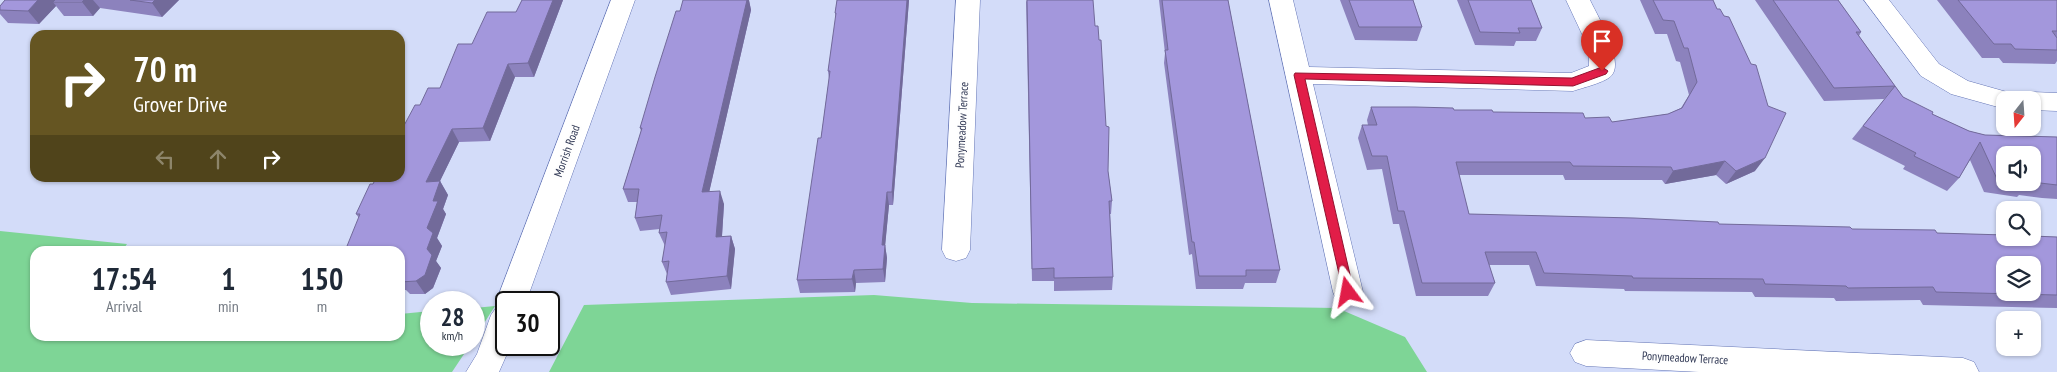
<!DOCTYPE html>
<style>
body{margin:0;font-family:"PT Sans Narrow",sans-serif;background:#f6f6f7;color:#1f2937;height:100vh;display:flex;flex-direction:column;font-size:19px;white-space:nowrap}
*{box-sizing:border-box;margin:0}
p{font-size:16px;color:#747a83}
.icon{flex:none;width:28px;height:28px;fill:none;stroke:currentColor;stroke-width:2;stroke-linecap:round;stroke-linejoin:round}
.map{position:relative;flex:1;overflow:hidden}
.panel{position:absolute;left:30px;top:246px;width:375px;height:95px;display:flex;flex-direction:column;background:#fff;border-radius:15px;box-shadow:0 1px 4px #0004}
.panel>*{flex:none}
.top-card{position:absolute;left:30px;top:30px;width:375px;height:152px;border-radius:15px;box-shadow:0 1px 4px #0004;background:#655522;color:#fff;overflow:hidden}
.needle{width:32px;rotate:197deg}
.buttons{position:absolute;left:1996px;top:91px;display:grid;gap:10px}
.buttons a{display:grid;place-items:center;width:45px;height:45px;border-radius:10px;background:#fff;box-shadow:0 1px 4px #0004;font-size:25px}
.speed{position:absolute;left:420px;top:291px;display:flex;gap:10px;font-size:25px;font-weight:700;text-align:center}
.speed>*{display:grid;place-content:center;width:65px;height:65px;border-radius:50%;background:#fff;box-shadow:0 1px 4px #0004;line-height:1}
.speed small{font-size:12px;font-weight:400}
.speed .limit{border:2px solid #111;border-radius:8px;background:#fff;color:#111}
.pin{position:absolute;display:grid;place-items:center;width:42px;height:42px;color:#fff;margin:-51px -21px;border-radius:50% 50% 50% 0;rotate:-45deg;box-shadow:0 0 5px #0007}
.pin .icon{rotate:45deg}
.me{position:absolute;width:55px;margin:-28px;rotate:347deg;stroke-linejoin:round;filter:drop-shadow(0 0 4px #0008)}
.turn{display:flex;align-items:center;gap:18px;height:105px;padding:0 20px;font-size:22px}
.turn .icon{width:65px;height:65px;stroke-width:2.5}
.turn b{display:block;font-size:35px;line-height:42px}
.lanes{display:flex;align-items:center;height:48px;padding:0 20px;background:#0003;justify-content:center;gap:25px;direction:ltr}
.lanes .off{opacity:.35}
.eta{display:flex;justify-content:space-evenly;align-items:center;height:85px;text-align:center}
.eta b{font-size:30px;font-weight:700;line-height:35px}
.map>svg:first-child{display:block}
.green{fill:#7ed596}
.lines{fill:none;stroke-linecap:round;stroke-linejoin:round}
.street-casing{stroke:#6576b6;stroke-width:1}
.street{fill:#fff;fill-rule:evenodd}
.wall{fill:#8c82bd;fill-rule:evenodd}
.shaded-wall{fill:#726a9a}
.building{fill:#a397dc;stroke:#726a9a;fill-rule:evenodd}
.route{fill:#e11d48;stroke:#92132f}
.labels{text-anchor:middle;stroke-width:4.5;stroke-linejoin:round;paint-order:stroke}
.street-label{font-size:12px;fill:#313955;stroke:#fefefe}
</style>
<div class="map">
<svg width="2057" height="372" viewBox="0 0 2057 372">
<rect width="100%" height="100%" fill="#d3dcf9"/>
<path class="green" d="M 0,231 L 127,244 L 122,251 L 35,251 L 35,336 L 68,336 L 66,339 L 108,336 L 400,336 L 400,314 L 431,311 L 431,345 L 470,345 L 452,372 L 0,372 Z
M 874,295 L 972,303 L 1337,308 L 1405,337 L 1427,372 L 549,372 L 584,305 Z
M 495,306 L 474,339 L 474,308 Z"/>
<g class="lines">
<defs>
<path id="street" d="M 611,0 L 635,0 L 526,302 L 506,302 L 506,345 L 511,345 L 499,372 L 466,372 L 477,354 L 491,315 L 498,305 L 496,302 Z
M 956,0 L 980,0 L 970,250 L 966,258 L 956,261 L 946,258 L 942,250 Z
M 1269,0 L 1293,0 L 1309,67 L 1571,73 L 1589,66 L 1589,49 L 1566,0 L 1590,0 C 1597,15 1624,60 1612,75 C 1607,82 1582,88 1573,91 L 1313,84 L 1363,292 L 1359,301 L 1348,304 L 1337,301 L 1333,292 Z
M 1864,0 L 1889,0 L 1939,64 L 1968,81 L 2014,94 L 2018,100 L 2005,100 L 2005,109 L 1951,94 L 1921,76 Z
M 2032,92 L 2057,93 L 2057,111 L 2032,110 L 2032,100 L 2020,100 L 2023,95 Z
M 1586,340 L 1963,358 L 1974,362 L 1979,372 L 1699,372 L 1586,366 L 1575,362 L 1570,353 L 1575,344 Z"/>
</defs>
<use href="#street" class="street-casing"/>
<use href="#street" class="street"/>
</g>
<path class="wall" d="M 5,0 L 179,0 L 162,17 L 100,8 L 93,16 L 64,16 L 56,6 L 39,24 L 8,23 L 0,14 L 0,6 Z
M 522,0 L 563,0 L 534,77 L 515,77 L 490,141 L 459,142 L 440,181 L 448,195 L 443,209 L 446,214 L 437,238 L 442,246 L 436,261 L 441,268 L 433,288 L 425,294 L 410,294 L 406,290 L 400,290 L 400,251 L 359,218 L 356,214 L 373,184 L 420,105 L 440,88 L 472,44 L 516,12 Z
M 837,0 L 909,0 L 893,205 L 889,205 L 885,245 L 887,258 L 885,282 L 856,283 L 855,292 L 800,293 L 797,280 L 821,138 L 829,79 L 828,71 L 836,19 L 835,13 Z
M 1026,0 L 1108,171 L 1112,201 L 1111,214 L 1110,214 L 1113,277 L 1112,290 L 1054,291 L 1054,281 L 1032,281 Z
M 1159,0 L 1228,0 L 1280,270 L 1276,283 L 1245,283 L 1243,289 L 1196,289 L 1192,254 L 1189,255 L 1164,63 L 1165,53 Z
M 1340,0 L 1413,0 L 1422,27 L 1417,41 L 1355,40 Z
M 1457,0 L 1531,0 L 1542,28 L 1536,41 L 1516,41 L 1514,46 L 1475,45 Z
M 1640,0 L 1713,0 L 1755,171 L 1726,184 L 1716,175 L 1665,184 L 1662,180 L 1565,180 L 1563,175 L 1459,175 L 1469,214 L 1719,224 L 1937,233 L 2057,237 L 2057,308 L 1923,305 L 1920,300 L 1836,301 L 1834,298 L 1755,297 L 1752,292 L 1625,291 L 1624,289 L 1536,286 L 1529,265 L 1489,265 L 1495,283 L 1488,296 L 1416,296 L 1399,224 L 1393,224 L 1382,169 L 1367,170 L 1358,138 L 1362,125 L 1368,125 L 1367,120 L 1371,107 L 1454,110 L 1585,118 L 1612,122 L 1668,114 L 1681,108 L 1689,95 L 1680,62 L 1676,61 L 1667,34 L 1655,34 Z
M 1755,0 L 1838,0 L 1861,32 L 1859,36 L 1895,86 L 1884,99 L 1824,101 Z
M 1937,0 L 2057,0 L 2057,61 L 2055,64 L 2003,63 L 1999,58 L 1982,58 Z
M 749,1 L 751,10 L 709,192 L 724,204 L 722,237 L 731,236 L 735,249 L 731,289 L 671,295 L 666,282 L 667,274 L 662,262 L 665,246 L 659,233 L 660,229 L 640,231 L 635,218 L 637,202 L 628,202 L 623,189 L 641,131 L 640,128 L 680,11 Z
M 1895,86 L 1903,97 L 1932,114 L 1969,131 L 1985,135 L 2057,137 L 2057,199 L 2042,198 L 2019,195 L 2017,197 L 1984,192 L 1970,160 L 1959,178 L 1947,191 L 1903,169 L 1905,166 L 1852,139 ZM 2005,155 L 2032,155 L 2032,182 L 2005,182 Z"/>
<path class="shaded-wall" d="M 38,0 L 58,0 L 53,2 L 56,6 L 39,24 L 28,11 Z
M 84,0 L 93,0 L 100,8 L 93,16 L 82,2 Z
M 155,0 L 179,0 L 162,17 L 152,3 Z
M 553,0 L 563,0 L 534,77 L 528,63 Z
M 744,0 L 749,0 L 751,10 L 706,206 L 702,192 Z
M 907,0 L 909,0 L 893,205 L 892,192 Z
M 508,64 L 515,77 L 490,141 L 483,128 Z
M 452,129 L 459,142 L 440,181 L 448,195 L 443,209 L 446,214 L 437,238 L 442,246 L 436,261 L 441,268 L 433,288 L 425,294 L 416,281 L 427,249 L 427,228 L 433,201 L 426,182 Z
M 1765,158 L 1755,171 L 1726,184 L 1736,171 Z
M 1725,161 L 1716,175 L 1665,184 L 1673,171 Z
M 720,191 L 724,204 L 721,250 L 716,237 Z
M 887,192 L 889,205 L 884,258 L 882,245 Z
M 731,236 L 735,249 L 731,289 L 727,276 Z
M 885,245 L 887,258 L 885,282 L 883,269 Z
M 854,270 L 856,283 L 855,292 L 852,279 Z"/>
<path class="building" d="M 5,0 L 38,0 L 28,11 L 0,10 L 0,6 Z
M 55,0 L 84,0 L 82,2 L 53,2 Z
M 130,0 L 155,0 L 152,3 Z
M 522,0 L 553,0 L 528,63 L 508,64 L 483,128 L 452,129 L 426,182 L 440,181 L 433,201 L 438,201 L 427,228 L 433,233 L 427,249 L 432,255 L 425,275 L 416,281 L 400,282 L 400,251 L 345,251 L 360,214 L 356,214 L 370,184 L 373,184 L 376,178 L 400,178 L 400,133 L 415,105 L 420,105 L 428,88 L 440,88 L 458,44 L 472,44 L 487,12 L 516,12 Z
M 683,0 L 747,0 L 702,192 L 720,191 L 716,237 L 731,236 L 727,276 L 666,282 L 669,261 L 662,262 L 667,232 L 659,233 L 662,215 L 635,218 L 639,189 L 623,189 L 642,128 L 640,128 L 655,77 L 676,11 L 680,11 Z
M 837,0 L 907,0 L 892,192 L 887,192 L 882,245 L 885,245 L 883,269 L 854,270 L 852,279 L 797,280 L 818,138 L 821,138 L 830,71 L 828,71 L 836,13 L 835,13 Z
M 1027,0 L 1093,0 L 1095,26 L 1098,26 L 1099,40 L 1101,40 L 1106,126 L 1109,127 L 1108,171 L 1112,201 L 1109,201 L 1113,277 L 1054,278 L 1054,268 L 1032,269 Z
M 1162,0 L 1228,0 L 1280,270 L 1246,270 L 1246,276 L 1199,276 L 1194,242 L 1192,242 L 1165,50 L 1168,50 Z
M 1349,0 L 1413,0 L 1422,27 L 1359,27 Z
M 1468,0 L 1531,0 L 1542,28 L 1518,28 L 1520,33 L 1480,32 Z
M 1653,0 L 1713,0 L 1717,9 L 1720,9 L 1724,16 L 1729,17 L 1751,64 L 1756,65 L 1768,106 L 1786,113 L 1765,158 L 1736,171 L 1725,161 L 1673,171 L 1671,167 L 1573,166 L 1570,162 L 1456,162 L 1469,214 L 1634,218 L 1718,222 L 1719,224 L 1850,227 L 1852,229 L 1935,230 L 1937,233 L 2005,235 L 2005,238 L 2032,238 L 2032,236 L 2057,237 L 2057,295 L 1936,292 L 1933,287 L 1848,288 L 1846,286 L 1765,284 L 1763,279 L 1633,278 L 1632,276 L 1544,273 L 1536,252 L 1485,252 L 1495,283 L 1422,283 L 1404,211 L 1398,211 L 1387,156 L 1372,156 L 1362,125 L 1377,125 L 1371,107 L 1415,107 L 1453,108 L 1454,110 L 1492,110 L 1493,112 L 1583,113 L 1585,118 L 1609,117 L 1612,122 L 1668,114 L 1682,108 L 1697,82 L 1688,48 L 1684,48 L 1674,21 L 1663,20 ZM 2005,265 L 2032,265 L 2032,292 L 2005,292 Z
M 1773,0 L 1838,0 L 1861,32 L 1856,32 L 1895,86 L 1834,88 Z
M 1958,0 L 2057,0 L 2057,31 L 2052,31 L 2057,38 L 2057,50 L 2015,49 L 2011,44 L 1994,44 Z
M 1895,86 L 1903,97 L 1933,112 L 1932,114 L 1969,131 L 1985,135 L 2057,137 L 2057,185 L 2032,182 L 2032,155 L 2005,155 L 2005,180 L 1997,179 L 1980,142 L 1959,178 L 1914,156 L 1916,153 L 1863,126 Z"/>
<path class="route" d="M 1602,67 L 1608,71 L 1606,74 L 1573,86 L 1305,79 L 1354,292 L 1352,296 L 1344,296 L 1294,75 L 1295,73 L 1572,78 Z"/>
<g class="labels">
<g class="street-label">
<text transform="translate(962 125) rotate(-87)" y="4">Ponymeadow Terrace</text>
<text transform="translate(567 151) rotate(-70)" y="4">Morrish Road</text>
<text transform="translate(1685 358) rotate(3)" y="4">Ponymeadow Terrace</text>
</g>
</g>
</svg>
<div class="buttons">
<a><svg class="needle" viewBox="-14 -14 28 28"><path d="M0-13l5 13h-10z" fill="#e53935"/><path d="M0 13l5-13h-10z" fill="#747a83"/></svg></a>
<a><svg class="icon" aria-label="sound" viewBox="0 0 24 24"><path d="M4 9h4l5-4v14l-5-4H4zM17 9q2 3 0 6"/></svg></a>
<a><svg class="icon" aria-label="search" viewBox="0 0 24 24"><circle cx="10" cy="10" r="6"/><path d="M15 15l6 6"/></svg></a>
<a><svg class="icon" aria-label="layers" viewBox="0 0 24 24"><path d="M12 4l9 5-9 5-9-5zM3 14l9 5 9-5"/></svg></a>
<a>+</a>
</div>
<div class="speed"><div>28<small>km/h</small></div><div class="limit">30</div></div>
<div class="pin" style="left:1602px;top:71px;background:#d93025"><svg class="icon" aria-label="arrive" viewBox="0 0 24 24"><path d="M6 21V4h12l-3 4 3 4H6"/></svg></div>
<svg class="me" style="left:1348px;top:292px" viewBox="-20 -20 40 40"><path d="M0-17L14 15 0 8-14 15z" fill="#e11d48" stroke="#fff" stroke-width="4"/></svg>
<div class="top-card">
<div class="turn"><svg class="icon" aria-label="right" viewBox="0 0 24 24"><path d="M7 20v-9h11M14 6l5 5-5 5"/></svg><div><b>70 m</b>Grover Drive</div></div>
<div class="lanes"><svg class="icon off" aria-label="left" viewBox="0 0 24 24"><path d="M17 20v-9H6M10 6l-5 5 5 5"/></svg><svg class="icon off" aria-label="ahead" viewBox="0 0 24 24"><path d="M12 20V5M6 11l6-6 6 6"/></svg><svg class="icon" aria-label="right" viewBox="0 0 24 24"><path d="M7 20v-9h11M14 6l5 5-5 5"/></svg></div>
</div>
<section class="panel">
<div class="eta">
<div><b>17:54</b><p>Arrival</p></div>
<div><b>1</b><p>min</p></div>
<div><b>150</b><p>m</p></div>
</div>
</section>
</div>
